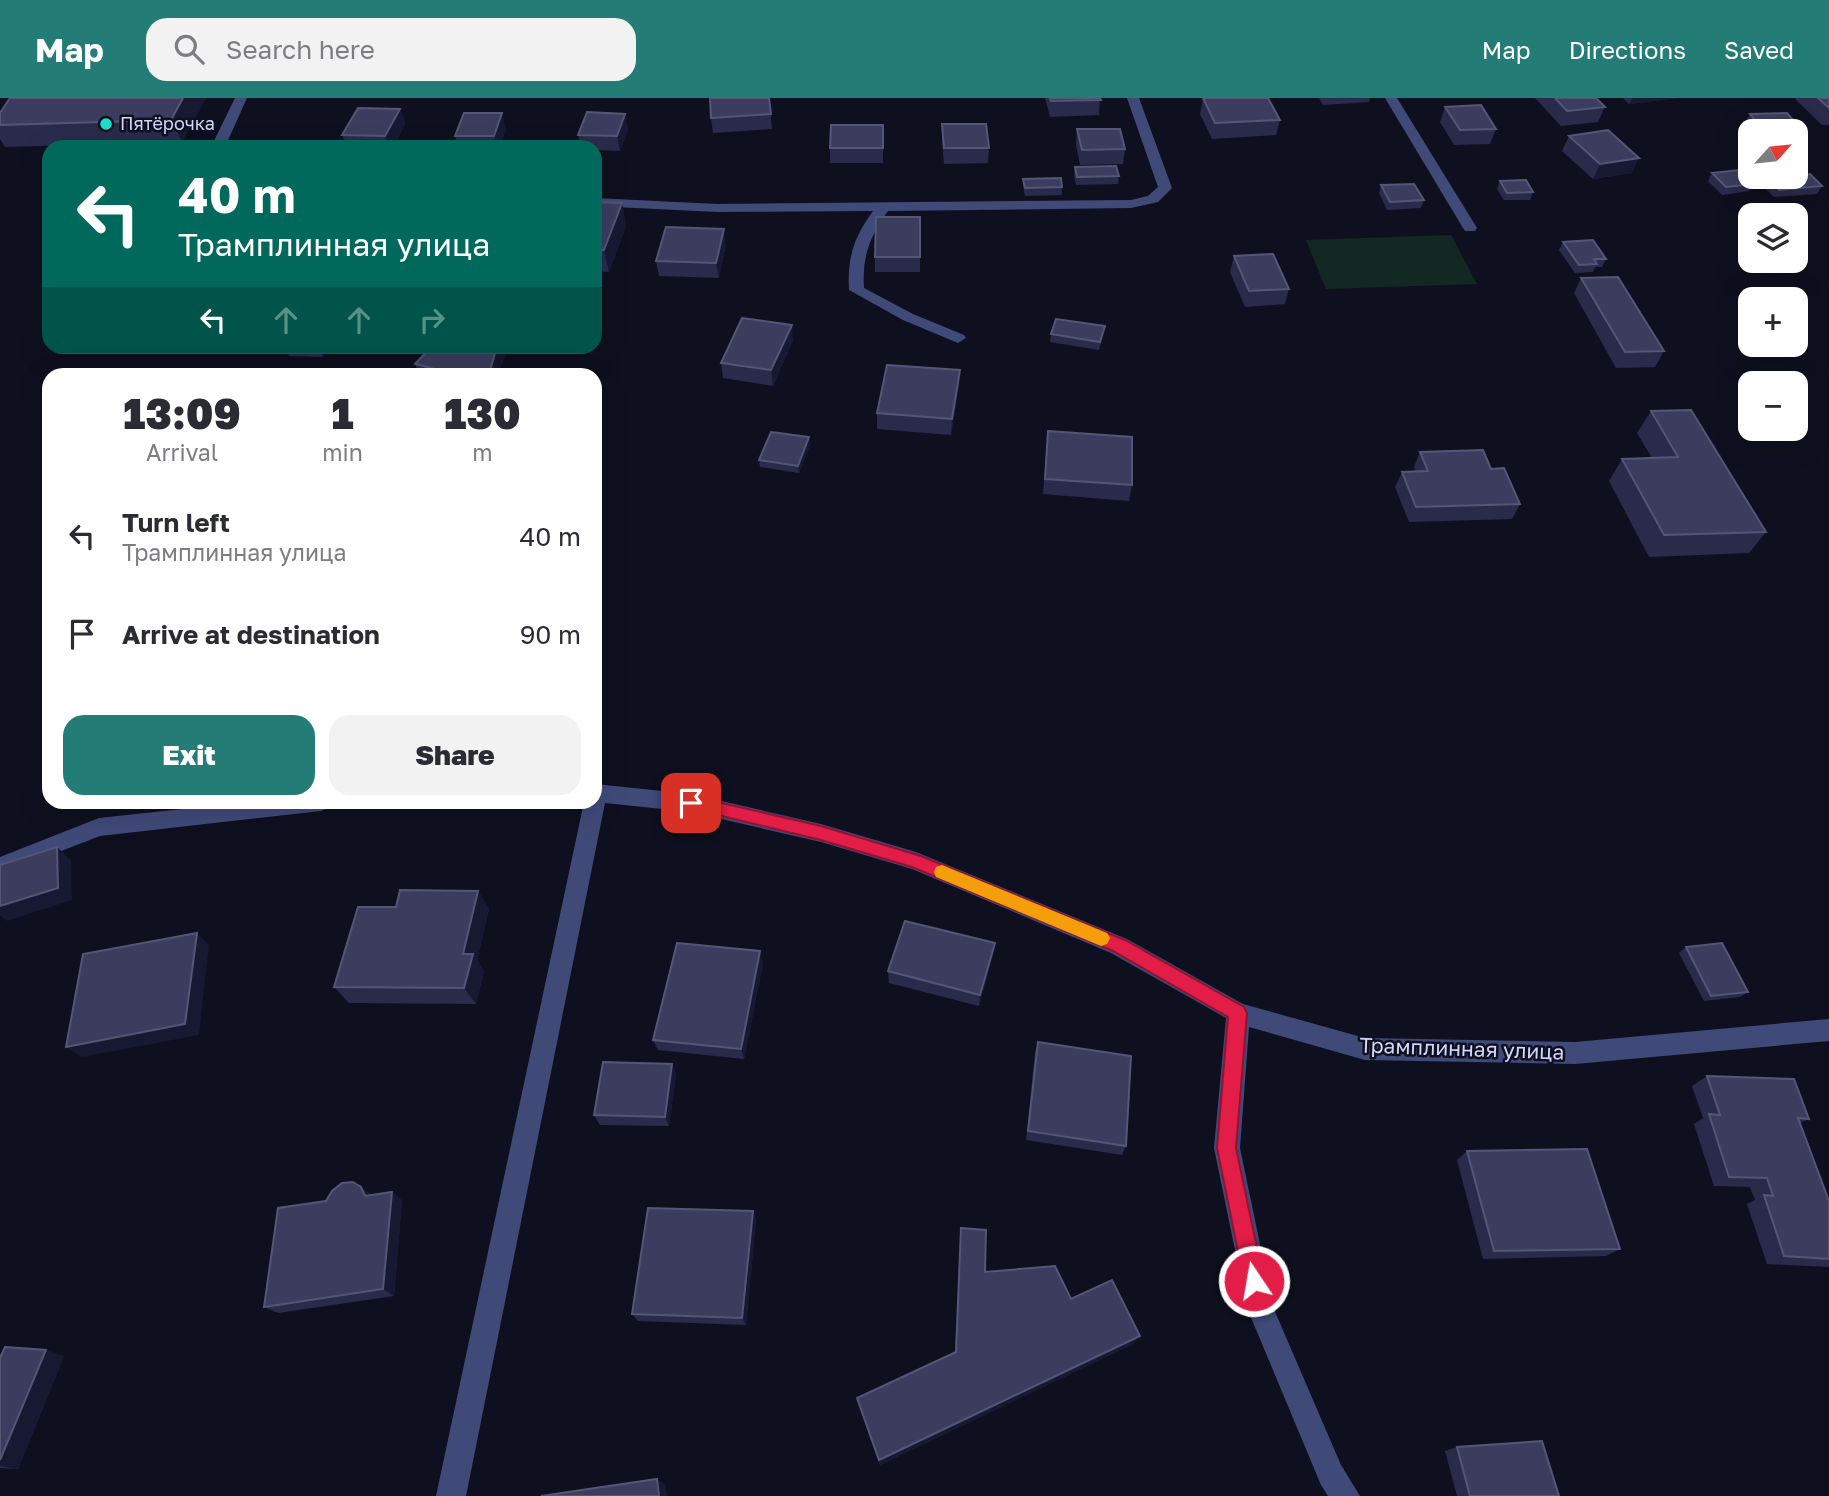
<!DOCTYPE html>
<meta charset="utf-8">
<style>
body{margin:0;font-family:"Golos Text",sans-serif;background:#f2f2f3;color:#2b2b33;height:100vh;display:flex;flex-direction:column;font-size:26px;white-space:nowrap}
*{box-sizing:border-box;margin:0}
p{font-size:23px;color:#7c7c81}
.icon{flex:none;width:38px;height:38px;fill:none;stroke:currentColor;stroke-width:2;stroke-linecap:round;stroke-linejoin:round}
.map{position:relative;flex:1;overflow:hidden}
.sheet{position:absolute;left:42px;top:270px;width:560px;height:441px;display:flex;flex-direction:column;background:#fff;border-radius:21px;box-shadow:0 7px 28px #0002}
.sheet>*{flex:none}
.banner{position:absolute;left:42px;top:42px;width:560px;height:214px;border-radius:21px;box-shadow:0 7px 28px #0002;background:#00695c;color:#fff;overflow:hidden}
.needle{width:46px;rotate:63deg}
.fabs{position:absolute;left:1738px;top:21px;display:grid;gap:14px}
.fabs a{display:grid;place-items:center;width:70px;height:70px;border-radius:14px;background:#fff;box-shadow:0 7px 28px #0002;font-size:35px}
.pin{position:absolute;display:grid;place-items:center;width:60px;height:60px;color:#fff;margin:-30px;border-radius:14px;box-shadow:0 4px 10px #0006}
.me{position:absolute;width:77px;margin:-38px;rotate:348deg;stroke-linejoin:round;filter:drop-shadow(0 0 5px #0008)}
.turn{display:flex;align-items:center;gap:24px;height:147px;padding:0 21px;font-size:32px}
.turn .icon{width:91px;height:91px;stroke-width:2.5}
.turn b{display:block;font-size:49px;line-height:60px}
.lanes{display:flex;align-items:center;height:66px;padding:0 21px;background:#0003;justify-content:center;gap:35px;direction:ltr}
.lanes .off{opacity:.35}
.eta{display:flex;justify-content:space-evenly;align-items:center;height:119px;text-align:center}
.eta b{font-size:42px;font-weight:800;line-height:49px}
.action{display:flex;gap:14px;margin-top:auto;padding:14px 21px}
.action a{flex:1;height:80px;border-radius:21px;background:#237c76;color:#fff;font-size:28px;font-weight:800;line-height:80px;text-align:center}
.action a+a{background:#f2f2f3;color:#2b2b33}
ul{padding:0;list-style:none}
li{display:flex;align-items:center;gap:21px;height:98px;padding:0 21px}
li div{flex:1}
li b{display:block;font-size:26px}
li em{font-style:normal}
header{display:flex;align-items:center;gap:42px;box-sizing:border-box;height:98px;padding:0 35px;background:#237c76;color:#fff}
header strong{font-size:33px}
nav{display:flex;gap:38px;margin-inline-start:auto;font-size:24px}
.search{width:490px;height:63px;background:#f2f2f3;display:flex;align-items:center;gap:18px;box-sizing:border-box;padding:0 24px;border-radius:21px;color:#7c7c81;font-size:26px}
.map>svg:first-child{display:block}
.green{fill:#132823}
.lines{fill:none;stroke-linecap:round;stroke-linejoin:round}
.minor{fill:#404a79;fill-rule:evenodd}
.wall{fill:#2a2b4b}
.shaded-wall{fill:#171832}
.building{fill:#3c3d5e;stroke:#545676;stroke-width:2}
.route{fill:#e11d48;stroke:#92132f;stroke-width:2}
.slow{fill:#f59e0b}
.poi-dot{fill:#1adfc8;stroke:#0f101f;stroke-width:2.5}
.labels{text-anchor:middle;stroke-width:5;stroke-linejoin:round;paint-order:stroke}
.far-poi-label{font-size:18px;fill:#d3d7fa;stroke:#0f101f;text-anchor:start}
.street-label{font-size:21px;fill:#d3d7fa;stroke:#0f101f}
</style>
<header>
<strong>Map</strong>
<div class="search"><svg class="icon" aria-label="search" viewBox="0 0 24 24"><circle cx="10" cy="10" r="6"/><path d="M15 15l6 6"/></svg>Search here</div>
<nav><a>Map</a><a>Directions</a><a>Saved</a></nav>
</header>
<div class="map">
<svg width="1829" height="1398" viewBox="0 0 1829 1398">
<rect width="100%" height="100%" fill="#0f101f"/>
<path class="green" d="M 1451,137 L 1477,186 L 1326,191 L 1306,142 Z"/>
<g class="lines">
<path class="minor" d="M 235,0 L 247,0 L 225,49 L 211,49 Z
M 1127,0 L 1139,0 L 1172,90 L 1158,104 L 1131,110 L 888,113 C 870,138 862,158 864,190 L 913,216 L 964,237 L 966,240 L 958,245 L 903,222 L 849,192 C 847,160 854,139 873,113 L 717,114 L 595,108 L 595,100 L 717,106 L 1131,102 L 1148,98 L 1158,89 Z
M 1385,0 L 1397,0 L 1477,130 L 1475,133 L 1465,133 L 1463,130 Z
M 595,686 L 691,696 L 821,726 L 916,754 L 1127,841 L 1243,906 L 1365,940 L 1575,944 L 1829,921 L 1829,943 L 1575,966 L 1365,962 L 1249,929 L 1240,1050 L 1273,1209 L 1341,1367 L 1360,1398 L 1328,1398 L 1321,1387 L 1247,1210 L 1214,1050 L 1226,920 L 1111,855 L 912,771 L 821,744 L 691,714 L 605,705 L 466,1398 L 436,1398 L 584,704 L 595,704 Z
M 247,704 L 332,704 L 328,710 L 321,713 L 100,738 L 25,767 L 0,779 L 0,759 L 99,720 Z"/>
</g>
<path class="wall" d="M 10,0 L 206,0 L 182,44 L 5,49 L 0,41 L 0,15 Z
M 769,0 L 772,31 L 713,35 L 711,20 Z
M 1045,0 L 1100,0 L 1099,17 L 1050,19 Z
M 1203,0 L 1280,22 L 1276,37 L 1212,41 L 1200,16 Z
M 1319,0 L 1370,0 L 1369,4 L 1323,7 Z
M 1535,0 L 1596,0 L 1605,9 L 1598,24 L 1561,28 Z
M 1623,0 L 1677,0 L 1629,6 Z
M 1796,0 L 1829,0 L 1829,27 L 1822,27 L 1795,1 Z
M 1445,9 L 1496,31 L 1490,46 L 1454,47 L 1440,24 Z
M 400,11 L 405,26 L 393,49 L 347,49 L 342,37 Z
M 1787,15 L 1806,37 L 1797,53 L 1796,53 L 1796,33 L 1750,33 L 1750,42 L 1741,31 L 1750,16 Z
M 942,26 L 989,50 L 988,65 L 944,66 L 942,42 Z
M 883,27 L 883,65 L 830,65 L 830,50 Z
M 506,31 L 500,49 L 458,49 L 455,38 Z
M 628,31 L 620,53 L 595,52 L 595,49 L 581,49 L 578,37 Z
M 1077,31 L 1125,51 L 1123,66 L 1080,67 L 1076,47 Z
M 1569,38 L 1632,75 L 1593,81 L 1562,53 Z
M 1075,69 L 1119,78 L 1118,86 L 1076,87 L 1074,77 Z
M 1712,75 L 1754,86 L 1749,93 L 1722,97 L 1708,83 Z
M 1767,79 L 1822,88 L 1817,96 L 1774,99 L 1762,87 Z
M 1023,81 L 1062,89 L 1062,97 L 1025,98 L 1023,88 Z
M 1500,83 L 1533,94 L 1530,102 L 1504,102 L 1497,91 Z
M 1381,87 L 1424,102 L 1421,110 L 1387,112 L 1379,95 Z
M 595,104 L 622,105 L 626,128 L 609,174 L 595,173 Z
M 920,119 L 920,174 L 875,174 L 875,159 Z
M 1563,144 L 1606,161 L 1602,169 L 1595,169 L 1593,174 L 1575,175 L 1559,152 Z
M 726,146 L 719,180 L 659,178 L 656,163 Z
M 1234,158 L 1289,191 L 1285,206 L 1245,209 L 1230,174 Z
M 1581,180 L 1664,253 L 1655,269 L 1616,270 L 1574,195 Z
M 49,188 L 49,209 L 44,200 Z
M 1051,236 L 1103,236 L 1099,252 L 1050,244 Z
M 793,242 L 773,288 L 723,280 L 721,265 Z
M 328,248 L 323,259 L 289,258 L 285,250 Z
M 432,248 L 504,248 L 506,253 L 498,276 L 419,276 L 415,266 Z
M 959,287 L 951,337 L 877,331 L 877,315 Z
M 1651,313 L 1766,434 L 1749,455 L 1649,459 L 1609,383 L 1622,361 L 1652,360 L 1637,335 Z
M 1048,333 L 1132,387 L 1129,403 L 1043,396 Z
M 809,339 L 810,347 L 799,375 L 760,369 L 759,362 Z
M 1420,354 L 1491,371 L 1520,406 L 1512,421 L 1409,424 L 1395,389 L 1402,374 L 1415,373 L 1414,369 Z
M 478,793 L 489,811 L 477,862 L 484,873 L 476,906 L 349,905 L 334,889 L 396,809 Z
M 995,845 L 993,857 L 979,908 L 889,885 L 888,873 Z
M 1686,849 L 1748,894 L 1740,899 L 1704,903 L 1679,855 Z
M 763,865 L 744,961 L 658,952 L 653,942 Z
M 1038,944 L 1126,1048 L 1122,1057 L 1026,1042 L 1035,954 Z
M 672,966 L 676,976 L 669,1028 L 600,1027 L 594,1017 Z
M 1707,978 L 1809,1021 L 1800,1025 L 1829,1103 L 1829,1169 L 1767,1166 L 1747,1106 L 1755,1102 L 1750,1089 L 1714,1088 L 1694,1026 L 1703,1020 L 1692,988 Z
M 1467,1053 L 1620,1151 L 1606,1158 L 1483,1161 L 1457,1062 Z
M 371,1097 L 402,1102 L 394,1198 L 278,1215 L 264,1209 Z
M 753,1113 L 756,1121 L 746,1227 L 638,1223 L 632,1216 Z
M 961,1130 L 985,1174 L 1071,1201 L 1133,1246 L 880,1367 L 857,1300 L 955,1255 Z
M 64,1258 L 18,1371 L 0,1370 L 0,1260 Z
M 1457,1349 L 1559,1398 L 1457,1398 L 1445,1353 Z"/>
<path class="shaded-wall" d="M 183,0 L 206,0 L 182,44 L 171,22 Z
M 1632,0 L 1677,0 L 1629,6 Z
M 400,11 L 405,26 L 393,49 L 390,49 L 385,38 Z
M 502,15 L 506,31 L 500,49 L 497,49 L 494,38 Z
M 625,16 L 628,31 L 620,53 L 617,38 Z
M 1639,60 L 1632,75 L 1593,81 L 1600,66 Z
M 622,105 L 626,128 L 609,174 L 604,152 Z
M 724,131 L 726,146 L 719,180 L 716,165 Z
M 792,227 L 793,242 L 773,288 L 771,272 Z
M 320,248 L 328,248 L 323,259 L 319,251 Z
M 497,248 L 504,248 L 506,253 L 498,276 L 489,276 Z
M 960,272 L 959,287 L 951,337 L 952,321 Z
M 809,339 L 810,347 L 799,375 L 798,368 Z
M 57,749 L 71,762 L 72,802 L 7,823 L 0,817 L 0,808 Z
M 478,793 L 489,811 L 477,862 L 484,873 L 476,906 L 464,890 L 463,856 Z
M 197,835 L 209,847 L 199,937 L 82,959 L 66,949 Z
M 995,845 L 993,857 L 979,908 L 980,897 Z
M 760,853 L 763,865 L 744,961 L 741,951 Z
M 672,966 L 676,976 L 669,1028 L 665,1019 Z
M 361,1089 L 372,1097 L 365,1098 Z
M 392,1094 L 402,1102 L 394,1198 L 383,1191 Z
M 753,1113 L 756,1121 L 746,1227 L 742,1220 Z
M 1140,1238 L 1133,1246 L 880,1367 L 879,1362 Z
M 46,1252 L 64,1258 L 18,1371 L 0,1368 L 0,1362 Z
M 657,1381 L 665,1386 L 667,1398 L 659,1398 Z"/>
<path class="building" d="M 10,0 L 183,0 L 171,22 L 0,27 L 0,15 Z
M 710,0 L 769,0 L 771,16 L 711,20 Z
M 1050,0 L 1100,0 L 1101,2 L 1051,3 Z
M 1203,0 L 1268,0 L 1280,22 L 1215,25 Z
M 1555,0 L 1596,0 L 1605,9 L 1567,13 Z
M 1818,0 L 1829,0 L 1829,10 Z
M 1481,7 L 1496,31 L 1460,32 L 1445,9 Z
M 358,10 L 400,11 L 385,38 L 342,37 Z
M 587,14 L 625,16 L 617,38 L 578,37 Z
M 464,15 L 502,15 L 494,38 L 455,38 Z
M 1787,15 L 1806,37 L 1796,38 L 1796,33 L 1764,33 L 1750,16 Z
M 942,26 L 986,26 L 989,50 L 944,50 Z
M 831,27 L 883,27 L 883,50 L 830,50 Z
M 1077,31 L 1120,31 L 1125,51 L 1082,52 Z
M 1608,32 L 1639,60 L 1600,66 L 1569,38 Z
M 1116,68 L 1119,78 L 1077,79 L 1075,69 Z
M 1739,72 L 1754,86 L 1726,89 L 1712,75 Z
M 1810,76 L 1822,88 L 1779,92 L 1767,79 L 1796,79 L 1796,77 Z
M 1061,80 L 1062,89 L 1025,90 L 1023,81 Z
M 1526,82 L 1533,94 L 1507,95 L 1500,83 Z
M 1414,86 L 1424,102 L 1390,104 L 1381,87 Z
M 595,104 L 622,105 L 604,152 L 595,151 Z
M 876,119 L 920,119 L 920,159 L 875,159 Z
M 666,129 L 724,131 L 716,165 L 656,163 Z
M 1593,142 L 1606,161 L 1594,161 L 1597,166 L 1579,167 L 1563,144 Z
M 1273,156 L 1289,191 L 1249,193 L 1234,158 Z
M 1618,179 L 1664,253 L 1625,254 L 1581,180 Z
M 49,188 L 49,200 L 44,200 Z
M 742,220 L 792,227 L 771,272 L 721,265 Z
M 1056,221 L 1105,228 L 1100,244 L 1051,236 Z
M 286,248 L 320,248 L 319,251 L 285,250 Z
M 432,248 L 497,248 L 489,276 L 455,276 L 415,266 Z
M 887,267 L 960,272 L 952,321 L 877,315 Z
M 1691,312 L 1766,434 L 1664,437 L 1622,361 L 1678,359 L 1651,313 Z
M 1048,333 L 1132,339 L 1132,387 L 1045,381 Z
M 771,334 L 809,339 L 798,368 L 759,362 Z
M 1483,352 L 1491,371 L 1504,370 L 1520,406 L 1416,409 L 1402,374 L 1428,373 L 1420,354 Z
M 57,749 L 58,790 L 0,808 L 0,767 Z
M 400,792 L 478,793 L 463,856 L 473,856 L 464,890 L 334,889 L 358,809 L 396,809 Z
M 905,823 L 995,845 L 980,897 L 888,873 Z
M 197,835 L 185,926 L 66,949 L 83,856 Z
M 677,845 L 760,853 L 741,951 L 653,942 Z
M 1722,845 L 1748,894 L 1711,898 L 1686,849 Z
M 1038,944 L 1131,958 L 1126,1048 L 1028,1033 Z
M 603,964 L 672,966 L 665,1019 L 594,1017 Z
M 1707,978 L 1794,981 L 1809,1021 L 1798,1020 L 1829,1103 L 1829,1161 L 1784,1158 L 1764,1097 L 1773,1098 L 1767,1080 L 1729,1079 L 1709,1016 L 1720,1017 Z
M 1587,1051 L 1620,1151 L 1494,1153 L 1467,1053 Z
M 353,1084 L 361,1089 L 365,1098 L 392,1094 L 383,1191 L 264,1209 L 278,1110 L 326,1103 L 332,1093 L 342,1085 Z
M 648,1110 L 753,1113 L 742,1220 L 632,1216 Z
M 961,1130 L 986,1132 L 985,1174 L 1055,1168 L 1071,1201 L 1112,1182 L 1140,1238 L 879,1362 L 857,1300 L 956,1254 Z
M 5,1249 L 46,1252 L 0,1362 L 0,1260 Z
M 1542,1343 L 1559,1398 L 1470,1398 L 1457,1349 Z
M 657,1381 L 659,1398 L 541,1398 Z"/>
<path class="route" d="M 691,698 L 821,728 L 921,758 L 1125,842 L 1244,909 L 1247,915 L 1236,1050 L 1264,1183 L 1261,1190 L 1254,1193 L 1247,1190 L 1244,1183 L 1217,1050 L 1228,919 L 1113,853 L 912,769 L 821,742 L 685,709 L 683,705 L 685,700 Z"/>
<path class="slow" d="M 942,767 L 1107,835 L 1110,840 L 1107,846 L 1101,848 L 936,779 L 934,774 L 936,769 Z"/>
<circle class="poi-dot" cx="106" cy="26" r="7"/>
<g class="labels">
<g class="far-poi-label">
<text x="120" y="32">Пятёрочка</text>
</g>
<g class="street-label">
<text transform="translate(1462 951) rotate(2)" y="7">Трамплинная улица</text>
</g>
</g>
</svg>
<div class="fabs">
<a><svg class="needle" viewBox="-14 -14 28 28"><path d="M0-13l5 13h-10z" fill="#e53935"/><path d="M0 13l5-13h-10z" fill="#7c7c81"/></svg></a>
<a><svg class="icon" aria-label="layers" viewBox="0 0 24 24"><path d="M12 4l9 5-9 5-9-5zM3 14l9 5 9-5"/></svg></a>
<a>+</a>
<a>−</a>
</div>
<div class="pin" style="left:691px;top:705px;background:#d93025"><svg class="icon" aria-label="arrive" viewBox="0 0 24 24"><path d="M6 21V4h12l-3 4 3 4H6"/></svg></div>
<svg class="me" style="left:1254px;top:1183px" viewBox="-20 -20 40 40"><circle r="17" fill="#e11d48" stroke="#fff" stroke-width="3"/><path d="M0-11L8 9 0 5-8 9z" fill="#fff"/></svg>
<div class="banner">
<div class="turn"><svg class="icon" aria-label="left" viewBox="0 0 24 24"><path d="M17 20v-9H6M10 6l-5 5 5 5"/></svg><div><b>40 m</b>Трамплинная улица</div></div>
<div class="lanes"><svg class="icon" aria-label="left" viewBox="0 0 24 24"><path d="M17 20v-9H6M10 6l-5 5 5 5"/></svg><svg class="icon off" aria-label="ahead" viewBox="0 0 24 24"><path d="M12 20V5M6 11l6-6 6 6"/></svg><svg class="icon off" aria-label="ahead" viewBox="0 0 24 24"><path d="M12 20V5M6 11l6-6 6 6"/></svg><svg class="icon off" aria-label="right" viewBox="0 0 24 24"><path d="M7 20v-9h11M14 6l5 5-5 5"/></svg></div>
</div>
<section class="sheet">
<div class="eta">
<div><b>13:09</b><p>Arrival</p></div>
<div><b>1</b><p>min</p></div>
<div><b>130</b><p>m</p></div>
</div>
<ul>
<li><svg class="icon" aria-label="left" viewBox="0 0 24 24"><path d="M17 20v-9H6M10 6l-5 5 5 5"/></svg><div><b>Turn left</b><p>Трамплинная улица</p></div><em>40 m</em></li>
<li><svg class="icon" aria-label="arrive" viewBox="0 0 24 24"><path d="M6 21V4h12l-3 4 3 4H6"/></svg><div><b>Arrive at destination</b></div><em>90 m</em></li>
</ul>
<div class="action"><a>Exit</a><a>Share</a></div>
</section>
</div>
